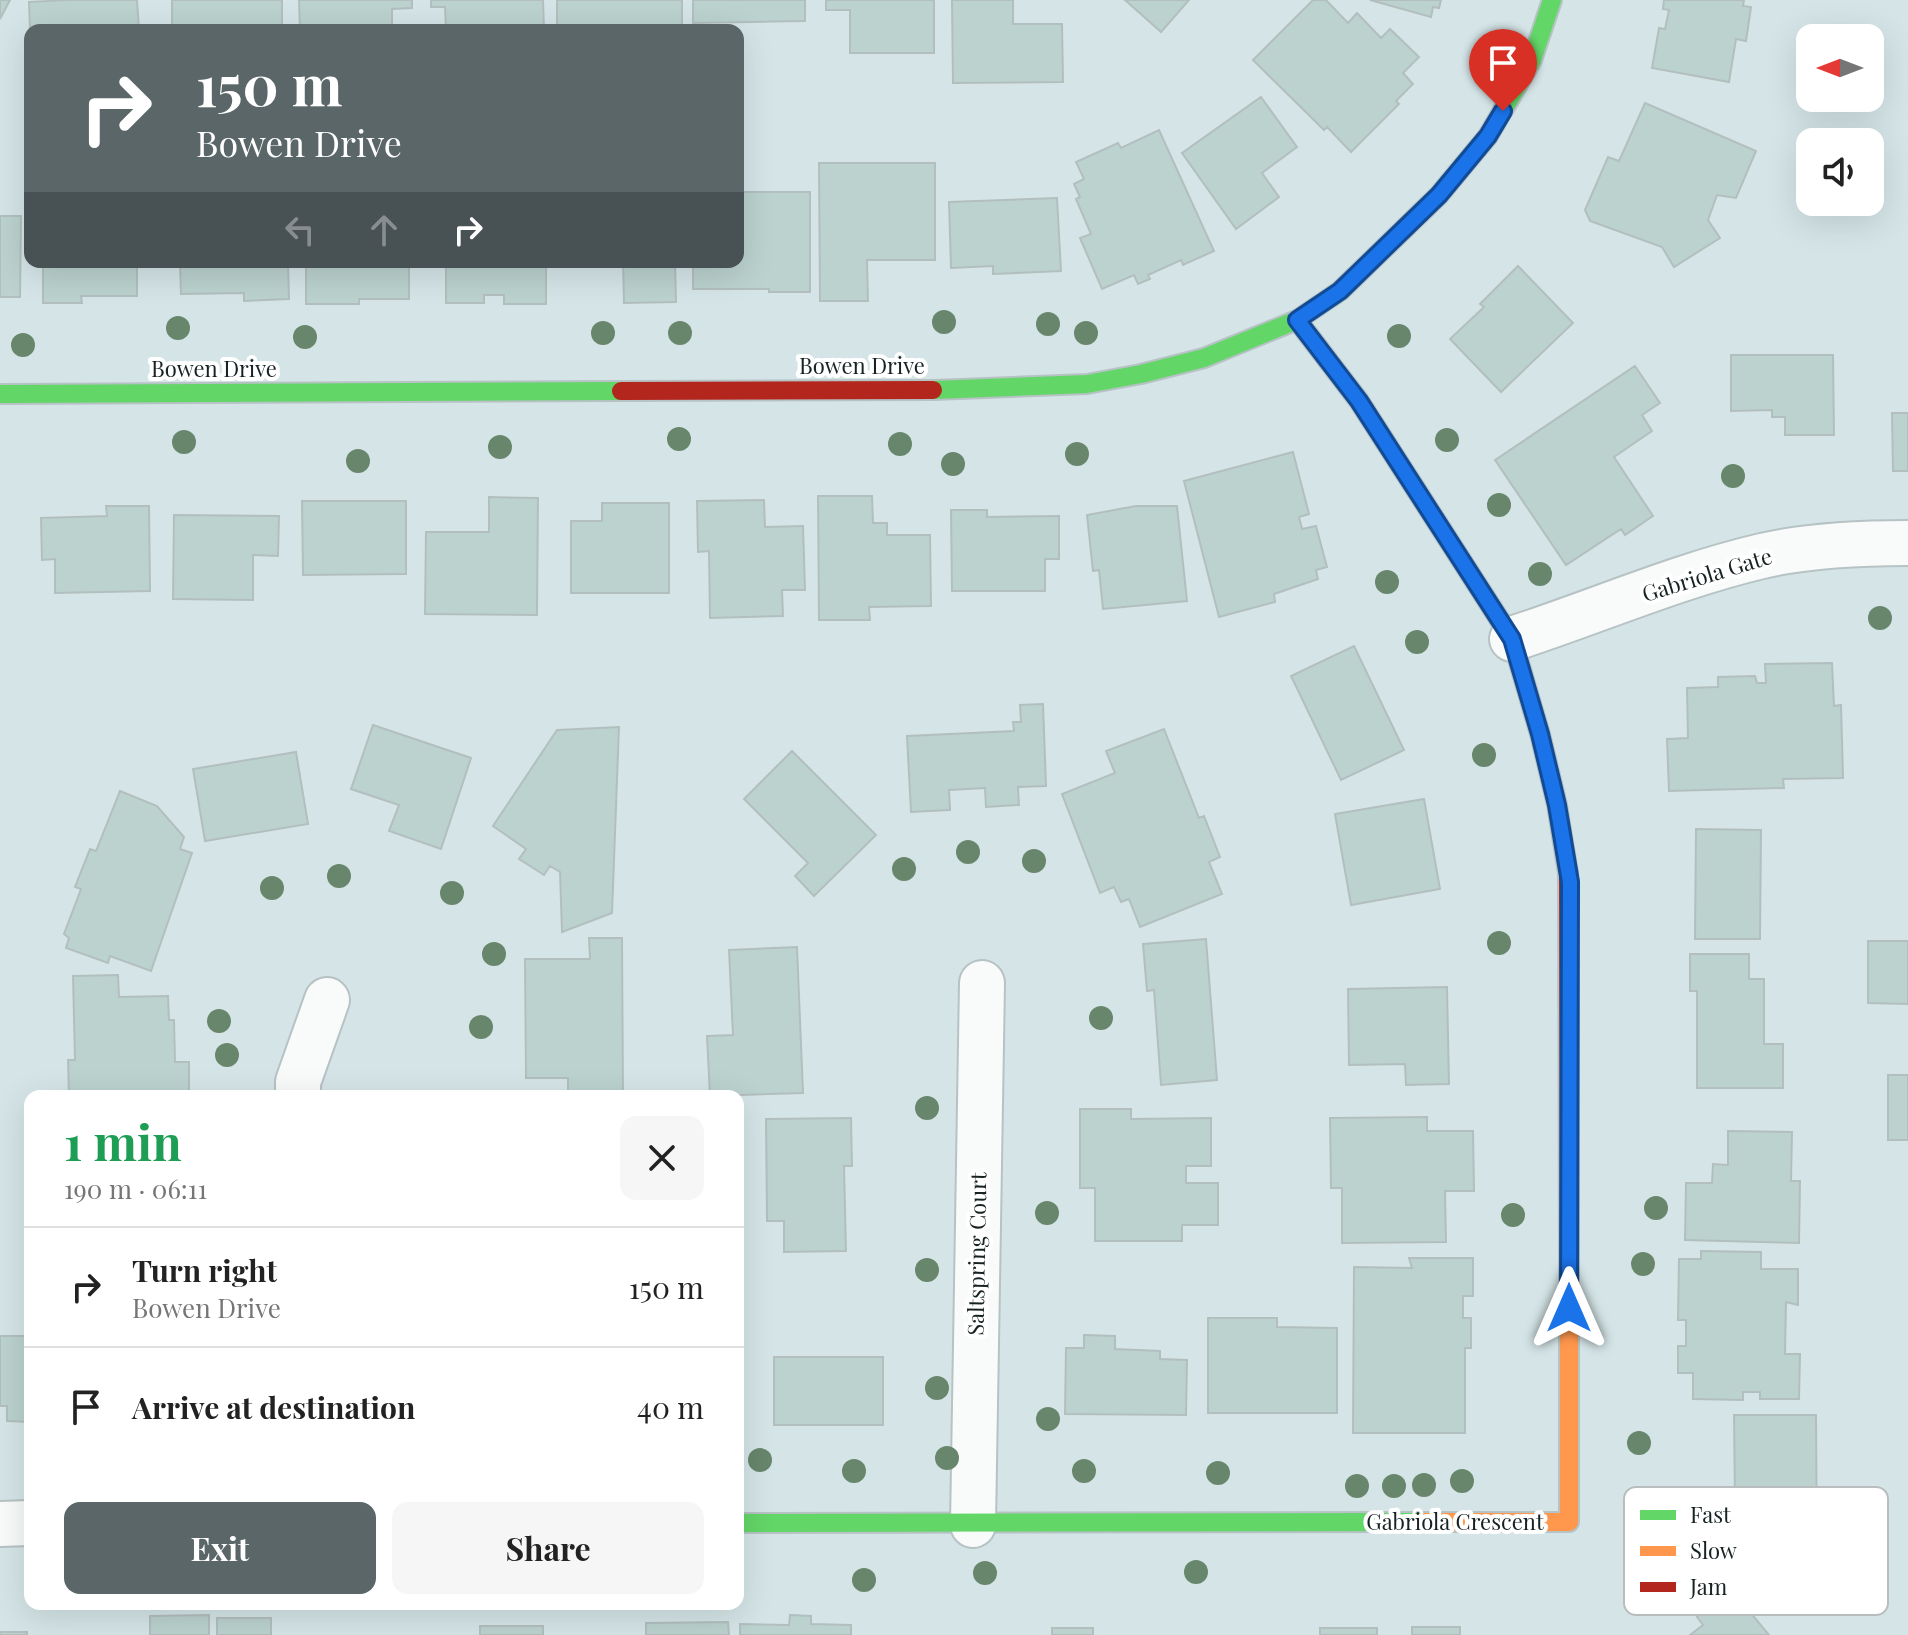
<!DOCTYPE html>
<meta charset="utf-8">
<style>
body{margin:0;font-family:"Playfair Display",serif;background:#f6f6f6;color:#222;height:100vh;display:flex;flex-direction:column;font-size:30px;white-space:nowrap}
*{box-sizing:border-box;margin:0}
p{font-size:26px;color:#767676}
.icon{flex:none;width:44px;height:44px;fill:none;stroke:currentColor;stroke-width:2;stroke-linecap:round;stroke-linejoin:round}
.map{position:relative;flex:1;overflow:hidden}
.drawer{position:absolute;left:24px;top:1090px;width:720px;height:520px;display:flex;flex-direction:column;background:#fff;border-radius:16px;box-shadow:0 8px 32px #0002}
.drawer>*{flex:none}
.guide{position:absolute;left:24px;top:24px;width:720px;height:244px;border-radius:16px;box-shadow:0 8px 32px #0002;background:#5a6668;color:#fff;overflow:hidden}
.needle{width:52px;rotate:270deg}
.controls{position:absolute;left:1796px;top:24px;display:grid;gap:16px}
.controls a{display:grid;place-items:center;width:88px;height:88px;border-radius:16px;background:#fff;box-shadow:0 8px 32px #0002;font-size:40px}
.pin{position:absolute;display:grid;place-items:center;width:68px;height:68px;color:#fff;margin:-82px -34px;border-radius:50% 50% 50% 0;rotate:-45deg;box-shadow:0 0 8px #0007}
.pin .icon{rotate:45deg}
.me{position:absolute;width:88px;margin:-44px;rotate:0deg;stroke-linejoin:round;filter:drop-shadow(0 0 6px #0008)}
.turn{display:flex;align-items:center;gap:28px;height:168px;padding:0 40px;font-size:36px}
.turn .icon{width:104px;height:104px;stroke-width:2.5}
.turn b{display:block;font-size:56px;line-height:68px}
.lanes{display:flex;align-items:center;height:76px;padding:0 40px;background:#0003;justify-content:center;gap:40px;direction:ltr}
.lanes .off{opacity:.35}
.round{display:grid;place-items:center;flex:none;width:84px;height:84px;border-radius:16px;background:#f6f6f6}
.headline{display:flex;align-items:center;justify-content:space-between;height:136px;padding:0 40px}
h1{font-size:48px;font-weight:700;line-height:60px;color:#1e9e55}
.action{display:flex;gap:16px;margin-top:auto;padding:16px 40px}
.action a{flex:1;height:92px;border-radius:16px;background:#5a6668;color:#fff;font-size:32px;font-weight:700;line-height:92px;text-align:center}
.action a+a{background:#f6f6f6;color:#222}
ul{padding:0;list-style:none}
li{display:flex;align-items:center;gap:24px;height:120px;padding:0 40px;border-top:2px solid #e0e0e0}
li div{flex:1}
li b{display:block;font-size:30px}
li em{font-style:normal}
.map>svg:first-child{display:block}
.building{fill:#bbd2ce;stroke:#b3bfbe;stroke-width:2}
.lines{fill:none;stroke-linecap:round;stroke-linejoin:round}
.street-casing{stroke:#b6c2c4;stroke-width:48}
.fast-casing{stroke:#b6c2c4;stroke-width:22}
.slow-casing{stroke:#b6c2c4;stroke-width:22}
.jam-casing{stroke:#b6c2c4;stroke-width:22}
.street{stroke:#f9fbfb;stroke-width:44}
.fast{stroke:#63d668;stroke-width:18}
.slow{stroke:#ff974d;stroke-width:18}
.jam{stroke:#b3261e;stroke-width:18}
.tree{fill:#67866b}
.route-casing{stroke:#114b97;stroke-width:20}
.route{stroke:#1a73e8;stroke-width:14}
.labels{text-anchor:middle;stroke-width:8;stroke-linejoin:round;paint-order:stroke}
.street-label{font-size:22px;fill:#172223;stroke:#fff}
.key{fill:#fff;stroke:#b9bdbd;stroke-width:2}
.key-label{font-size:22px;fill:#172223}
</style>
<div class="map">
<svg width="1908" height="1635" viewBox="0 0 1908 1635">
<rect width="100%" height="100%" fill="#d5e5e7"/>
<path class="building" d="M 0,0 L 10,0 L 0,19 Z
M 67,0 L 137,0 L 139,30 L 30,30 L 29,2 Z
M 172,0 L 282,0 L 282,26 L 263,25 L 263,30 L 172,30 Z
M 299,0 L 412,0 L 412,8 L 392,9 L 392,30 L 300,30 Z
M 431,0 L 543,0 L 544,30 L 446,30 L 445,7 L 431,7 Z
M 557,0 L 682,0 L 682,30 L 557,30 Z
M 693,0 L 805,0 L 805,21 L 693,23 Z
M 826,0 L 934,0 L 934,53 L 850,53 L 850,10 L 826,10 Z
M 952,0 L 1013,0 L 1013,24 L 1062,24 L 1063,82 L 953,83 Z
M 1125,0 L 1189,0 L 1161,32 Z
M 1313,0 L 1326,0 L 1348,23 L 1357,13 L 1381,38 L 1390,29 L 1419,57 L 1403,73 L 1413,84 L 1396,101 L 1399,104 L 1351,152 L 1327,127 L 1324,130 L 1253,60 Z
M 1370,0 L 1441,0 L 1439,8 L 1433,7 L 1431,17 Z
M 1664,0 L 1744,0 L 1743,6 L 1751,7 L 1746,41 L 1736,39 L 1729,82 L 1652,68 L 1659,28 L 1665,29 L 1669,10 L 1663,9 Z
M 1261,97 L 1297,147 L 1262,173 L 1279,197 L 1236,229 L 1182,153 Z
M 1645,103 L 1756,151 L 1736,198 L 1717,195 L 1708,220 L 1720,238 L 1674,267 L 1662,247 L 1590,221 L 1585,210 L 1608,157 L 1619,161 Z
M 1159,130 L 1214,251 L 1183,265 L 1181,260 L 1148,275 L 1150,279 L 1138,284 L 1134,275 L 1102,289 L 1080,238 L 1091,234 L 1076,199 L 1080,197 L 1074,184 L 1084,179 L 1076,162 L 1118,143 L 1121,148 Z
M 819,163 L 935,163 L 935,260 L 867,260 L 868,301 L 820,301 Z
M 738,192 L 810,192 L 810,292 L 769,292 L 769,289 L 693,289 L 693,262 L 738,262 Z
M 1057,198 L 1061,271 L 993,274 L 993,266 L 951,268 L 949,202 Z
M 0,216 L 21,216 L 20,297 L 0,297 Z
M 43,262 L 137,262 L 137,296 L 81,296 L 82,303 L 43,303 Z
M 180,262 L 288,262 L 289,299 L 244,301 L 244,293 L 181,294 Z
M 306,262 L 409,262 L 409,299 L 359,299 L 359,304 L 306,304 Z
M 446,262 L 546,262 L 546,304 L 504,304 L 504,295 L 484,295 L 484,303 L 446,303 Z
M 623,262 L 675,262 L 676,302 L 624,303 Z
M 1518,266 L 1573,323 L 1501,392 L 1450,339 L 1484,307 L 1480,304 Z
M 1731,355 L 1833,355 L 1834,435 L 1785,435 L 1785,417 L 1772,417 L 1772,410 L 1731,411 Z
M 1635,366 L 1660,403 L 1642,415 L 1652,431 L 1614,457 L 1653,516 L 1625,535 L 1621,529 L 1566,565 L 1495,460 Z
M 1892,413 L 1908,413 L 1908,471 L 1893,471 Z
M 1293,452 L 1309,514 L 1299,517 L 1302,529 L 1316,526 L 1327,567 L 1316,570 L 1318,579 L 1274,594 L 1275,602 L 1219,617 L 1184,481 Z
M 818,496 L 872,496 L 873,523 L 887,523 L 887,535 L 930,535 L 931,606 L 869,607 L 870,620 L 819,620 Z
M 489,497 L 538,498 L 537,615 L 425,614 L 426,532 L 489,532 Z
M 764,500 L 765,527 L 803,526 L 805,590 L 782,590 L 783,616 L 710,618 L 709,551 L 698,552 L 697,501 Z
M 302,501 L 406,501 L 406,574 L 303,575 Z
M 602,503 L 669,503 L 669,593 L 571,593 L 571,521 L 602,521 Z
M 106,506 L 149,506 L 150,591 L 55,593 L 55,559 L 42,560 L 41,518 L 107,516 Z
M 1136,506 L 1177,506 L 1187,601 L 1103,609 L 1099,570 L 1093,571 L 1087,515 Z
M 951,510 L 987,510 L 987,517 L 1059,516 L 1059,559 L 1045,559 L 1045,591 L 952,591 Z
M 174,515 L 279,516 L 278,556 L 253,555 L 253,600 L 173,599 Z
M 1354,646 L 1404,750 L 1341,780 L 1291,676 Z
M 1832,663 L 1834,706 L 1841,705 L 1843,778 L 1783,779 L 1784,788 L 1669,791 L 1667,739 L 1688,738 L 1687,688 L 1718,687 L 1718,677 L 1755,676 L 1757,683 L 1766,683 L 1765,664 Z
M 1043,704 L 1046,786 L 1018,787 L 1019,805 L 986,807 L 985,788 L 949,790 L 950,810 L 911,812 L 907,736 L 1014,731 L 1013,722 L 1021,722 L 1020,705 Z
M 373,725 L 471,758 L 441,849 L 389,831 L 399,805 L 351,789 Z
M 619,727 L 612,913 L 562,932 L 560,872 L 550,866 L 544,875 L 519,859 L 526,849 L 493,826 L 557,730 Z
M 1164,729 L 1199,818 L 1204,816 L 1220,857 L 1209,862 L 1222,894 L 1140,927 L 1129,899 L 1121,902 L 1114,887 L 1100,893 L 1062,794 L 1115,773 L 1106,751 Z
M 792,751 L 876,835 L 814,896 L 795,876 L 808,863 L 744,799 Z
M 296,752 L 308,824 L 205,841 L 193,769 Z
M 120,791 L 157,806 L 184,837 L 180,849 L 192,853 L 151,971 L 110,956 L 108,963 L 66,948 L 69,938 L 64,934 L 81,889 L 75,887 L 90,849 L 96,851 Z
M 1424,799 L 1440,889 L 1351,905 L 1335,814 Z
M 1696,829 L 1761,830 L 1760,939 L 1695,939 Z
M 589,938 L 622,938 L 623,1096 L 568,1096 L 568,1078 L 526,1078 L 525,959 L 590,959 Z
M 1206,939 L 1217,1080 L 1161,1085 L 1154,990 L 1147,991 L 1143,944 Z
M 1868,941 L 1908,941 L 1908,1004 L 1868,1003 Z
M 797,947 L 803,1093 L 710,1096 L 707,1036 L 733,1035 L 729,950 Z
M 1690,954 L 1749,954 L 1749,979 L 1764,979 L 1764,1044 L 1783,1044 L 1783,1088 L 1697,1088 L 1697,991 L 1690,991 Z
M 118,975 L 119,997 L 168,996 L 169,1020 L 174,1020 L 175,1062 L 189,1062 L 189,1096 L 69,1096 L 68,1060 L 75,1060 L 73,976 Z
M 1447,987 L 1449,1084 L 1406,1085 L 1405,1064 L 1349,1065 L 1348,989 Z
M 1888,1075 L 1908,1075 L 1908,1140 L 1888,1140 Z
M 1080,1109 L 1131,1109 L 1131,1119 L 1211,1118 L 1211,1166 L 1186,1166 L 1186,1183 L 1218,1183 L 1218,1225 L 1182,1225 L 1182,1241 L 1095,1241 L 1095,1188 L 1080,1188 Z
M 1427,1117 L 1427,1131 L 1473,1131 L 1474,1191 L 1445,1191 L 1446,1242 L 1342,1243 L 1342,1188 L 1331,1188 L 1330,1118 Z
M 851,1118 L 852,1166 L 844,1166 L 846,1251 L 784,1252 L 784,1221 L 767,1221 L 766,1119 Z
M 1728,1131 L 1792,1132 L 1791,1181 L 1800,1181 L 1799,1243 L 1685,1240 L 1686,1183 L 1712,1183 L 1713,1164 L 1728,1165 Z
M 1701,1251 L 1761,1252 L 1761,1269 L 1798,1269 L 1798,1305 L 1786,1302 L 1785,1354 L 1800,1354 L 1799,1399 L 1760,1399 L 1760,1392 L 1743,1392 L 1743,1400 L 1693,1399 L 1693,1373 L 1678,1373 L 1678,1346 L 1686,1346 L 1686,1320 L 1678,1320 L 1679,1259 L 1701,1259 Z
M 1409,1258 L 1473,1258 L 1473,1296 L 1463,1296 L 1463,1318 L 1471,1318 L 1471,1348 L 1465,1348 L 1465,1433 L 1353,1433 L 1354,1267 L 1412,1268 Z
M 1208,1318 L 1277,1318 L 1277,1327 L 1337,1328 L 1337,1413 L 1208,1413 Z
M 1084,1335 L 1115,1336 L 1115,1349 L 1160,1351 L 1160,1359 L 1187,1360 L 1186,1415 L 1065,1414 L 1066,1348 L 1084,1348 Z
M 0,1336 L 30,1336 L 30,1422 L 7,1421 L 7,1406 L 0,1406 Z
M 774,1357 L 883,1357 L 883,1425 L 774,1425 Z
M 1734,1415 L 1816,1415 L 1817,1563 L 1734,1564 L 1734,1527 L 1746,1527 L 1746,1504 L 1735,1504 Z
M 1731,1589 L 1769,1635 L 1690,1635 L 1703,1625 L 1697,1617 Z
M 209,1615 L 209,1635 L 150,1635 L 150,1616 Z
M 790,1615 L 811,1616 L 811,1624 L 851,1625 L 851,1635 L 740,1635 L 740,1624 L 789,1625 Z
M 217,1618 L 271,1618 L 271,1635 L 217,1635 Z
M 728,1622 L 729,1635 L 646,1635 L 646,1623 Z
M 480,1626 L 543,1626 L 543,1635 L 480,1635 Z
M 1412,1627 L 1460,1627 L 1460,1635 L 1412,1635 Z
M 1052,1628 L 1093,1628 L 1093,1635 L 1052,1635 Z
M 1320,1628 L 1377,1628 L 1377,1635 L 1320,1635 Z
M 0,1632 L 27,1632 L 27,1635 L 0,1635 Z"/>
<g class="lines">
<defs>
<path id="street" d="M 1512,639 C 1595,612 1677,576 1762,556 C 1809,545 1859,543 1908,543
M 298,1096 L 298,1082 L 327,1000
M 0,1524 L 30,1523
M 973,1525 L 982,983"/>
<path id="fast" d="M 1297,320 L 1359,401 L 1512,639 L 1540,734 L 1557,805 L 1568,873
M 933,390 L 1087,384 L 1141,374 L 1204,358 L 1297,320 L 1340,291 L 1439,195 L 1488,136 L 1532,60 L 1552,0
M 0,394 L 621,391
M 738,1523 L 1423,1522"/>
<path id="slow" d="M 1423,1522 L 1569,1522 L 1569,1252"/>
<path id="jam" d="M 621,391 L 933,390
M 1568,873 L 1569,1252"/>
</defs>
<use href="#street" class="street-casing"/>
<use href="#fast" class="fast-casing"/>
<use href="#slow" class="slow-casing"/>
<use href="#jam" class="jam-casing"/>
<use href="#street" class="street"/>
<use href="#fast" class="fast"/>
<use href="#slow" class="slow"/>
<use href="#jam" class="jam"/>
</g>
<g class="tree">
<circle cx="944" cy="322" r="12"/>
<circle cx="1048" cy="324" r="12"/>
<circle cx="178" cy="328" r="12"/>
<circle cx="603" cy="333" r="12"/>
<circle cx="680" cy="333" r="12"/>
<circle cx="1086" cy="333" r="12"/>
<circle cx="1399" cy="336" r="12"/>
<circle cx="305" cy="337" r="12"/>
<circle cx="23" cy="345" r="12"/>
<circle cx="679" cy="439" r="12"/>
<circle cx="1447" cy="440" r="12"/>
<circle cx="184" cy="442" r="12"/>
<circle cx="900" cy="444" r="12"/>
<circle cx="500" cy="447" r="12"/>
<circle cx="1077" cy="454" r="12"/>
<circle cx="358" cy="461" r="12"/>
<circle cx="953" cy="464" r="12"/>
<circle cx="1733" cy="476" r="12"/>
<circle cx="1499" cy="505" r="12"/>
<circle cx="1540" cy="574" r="12"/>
<circle cx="1387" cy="582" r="12"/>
<circle cx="1880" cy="618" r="12"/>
<circle cx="1417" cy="642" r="12"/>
<circle cx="1484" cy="755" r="12"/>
<circle cx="968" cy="852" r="12"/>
<circle cx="1034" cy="861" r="12"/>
<circle cx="904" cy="869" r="12"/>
<circle cx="339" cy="876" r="12"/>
<circle cx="272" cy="888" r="12"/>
<circle cx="452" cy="893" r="12"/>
<circle cx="1499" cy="943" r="12"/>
<circle cx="494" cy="954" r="12"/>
<circle cx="1101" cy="1018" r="12"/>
<circle cx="219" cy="1021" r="12"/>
<circle cx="481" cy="1027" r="12"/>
<circle cx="227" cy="1055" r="12"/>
<circle cx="927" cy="1108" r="12"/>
<circle cx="1656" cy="1208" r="12"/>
<circle cx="1047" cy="1213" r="12"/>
<circle cx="1513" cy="1215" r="12"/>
<circle cx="1643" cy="1264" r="12"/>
<circle cx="927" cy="1270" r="12"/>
<circle cx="937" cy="1388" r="12"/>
<circle cx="1048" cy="1419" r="12"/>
<circle cx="1639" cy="1443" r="12"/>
<circle cx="947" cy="1458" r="12"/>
<circle cx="760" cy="1460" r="12"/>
<circle cx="854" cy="1471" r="12"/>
<circle cx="1084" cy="1471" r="12"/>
<circle cx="1218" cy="1473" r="12"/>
<circle cx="1462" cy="1481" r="12"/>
<circle cx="1424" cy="1485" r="12"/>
<circle cx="1357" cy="1486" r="12"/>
<circle cx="1394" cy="1486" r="12"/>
<circle cx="1196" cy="1572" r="12"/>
<circle cx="985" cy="1573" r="12"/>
<circle cx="864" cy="1580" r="12"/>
</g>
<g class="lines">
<defs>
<path id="route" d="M 1503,111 L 1488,136 L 1439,195 L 1340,291 L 1297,320 L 1359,401 L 1512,639 L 1540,734 L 1557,805 L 1570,882 L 1569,1308"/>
</defs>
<use href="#route" class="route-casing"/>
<use href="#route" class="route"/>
</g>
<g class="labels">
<g class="street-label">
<text x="862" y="374">Bowen Drive</text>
<text x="214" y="377">Bowen Drive</text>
<text transform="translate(1707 575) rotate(-17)" y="8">Gabriola Gate</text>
<text transform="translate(977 1254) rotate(-89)" y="8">Saltspring Court</text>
<text x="1455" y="1530">Gabriola Crescent</text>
</g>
</g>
<rect x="1624" y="1487" width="264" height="128" rx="12" class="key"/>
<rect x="1640" y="1510" width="36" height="10" fill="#63d668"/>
<rect x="1640" y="1546" width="36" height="10" fill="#ff974d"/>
<rect x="1640" y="1582" width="36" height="10" fill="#b3261e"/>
<g class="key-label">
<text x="1690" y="1523">Fast</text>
<text x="1690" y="1559">Slow</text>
<text x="1690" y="1595">Jam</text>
</g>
</svg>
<div class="controls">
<a><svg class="needle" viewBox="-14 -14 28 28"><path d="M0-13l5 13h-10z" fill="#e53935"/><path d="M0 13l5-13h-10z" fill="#767676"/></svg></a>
<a><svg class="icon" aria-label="sound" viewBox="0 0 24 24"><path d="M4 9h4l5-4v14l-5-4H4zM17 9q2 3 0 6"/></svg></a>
</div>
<div class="pin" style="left:1503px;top:111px;background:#d93025"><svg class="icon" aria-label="arrive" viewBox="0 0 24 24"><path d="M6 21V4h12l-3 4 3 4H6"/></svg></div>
<svg class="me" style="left:1569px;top:1308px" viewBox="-20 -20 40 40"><path d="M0-17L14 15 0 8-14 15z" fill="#1a73e8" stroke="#fff" stroke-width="4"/></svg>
<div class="guide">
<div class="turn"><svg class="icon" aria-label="right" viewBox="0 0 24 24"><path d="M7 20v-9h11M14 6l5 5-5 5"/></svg><div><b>150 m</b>Bowen Drive</div></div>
<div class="lanes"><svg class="icon off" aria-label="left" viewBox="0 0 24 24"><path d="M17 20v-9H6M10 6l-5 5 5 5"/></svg><svg class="icon off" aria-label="ahead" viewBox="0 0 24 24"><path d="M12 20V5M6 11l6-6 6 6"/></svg><svg class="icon" aria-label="right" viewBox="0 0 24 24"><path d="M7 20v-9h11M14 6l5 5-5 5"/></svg></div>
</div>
<section class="drawer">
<div class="headline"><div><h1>1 min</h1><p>190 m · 06:11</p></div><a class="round"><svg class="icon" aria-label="close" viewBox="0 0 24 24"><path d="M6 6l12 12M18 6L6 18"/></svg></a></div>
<ul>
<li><svg class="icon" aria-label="right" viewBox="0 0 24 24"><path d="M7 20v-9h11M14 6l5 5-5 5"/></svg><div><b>Turn right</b><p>Bowen Drive</p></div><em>150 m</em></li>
<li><svg class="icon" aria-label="arrive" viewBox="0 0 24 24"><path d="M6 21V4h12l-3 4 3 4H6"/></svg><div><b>Arrive at destination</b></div><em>40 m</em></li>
</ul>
<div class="action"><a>Exit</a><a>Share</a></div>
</section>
</div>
